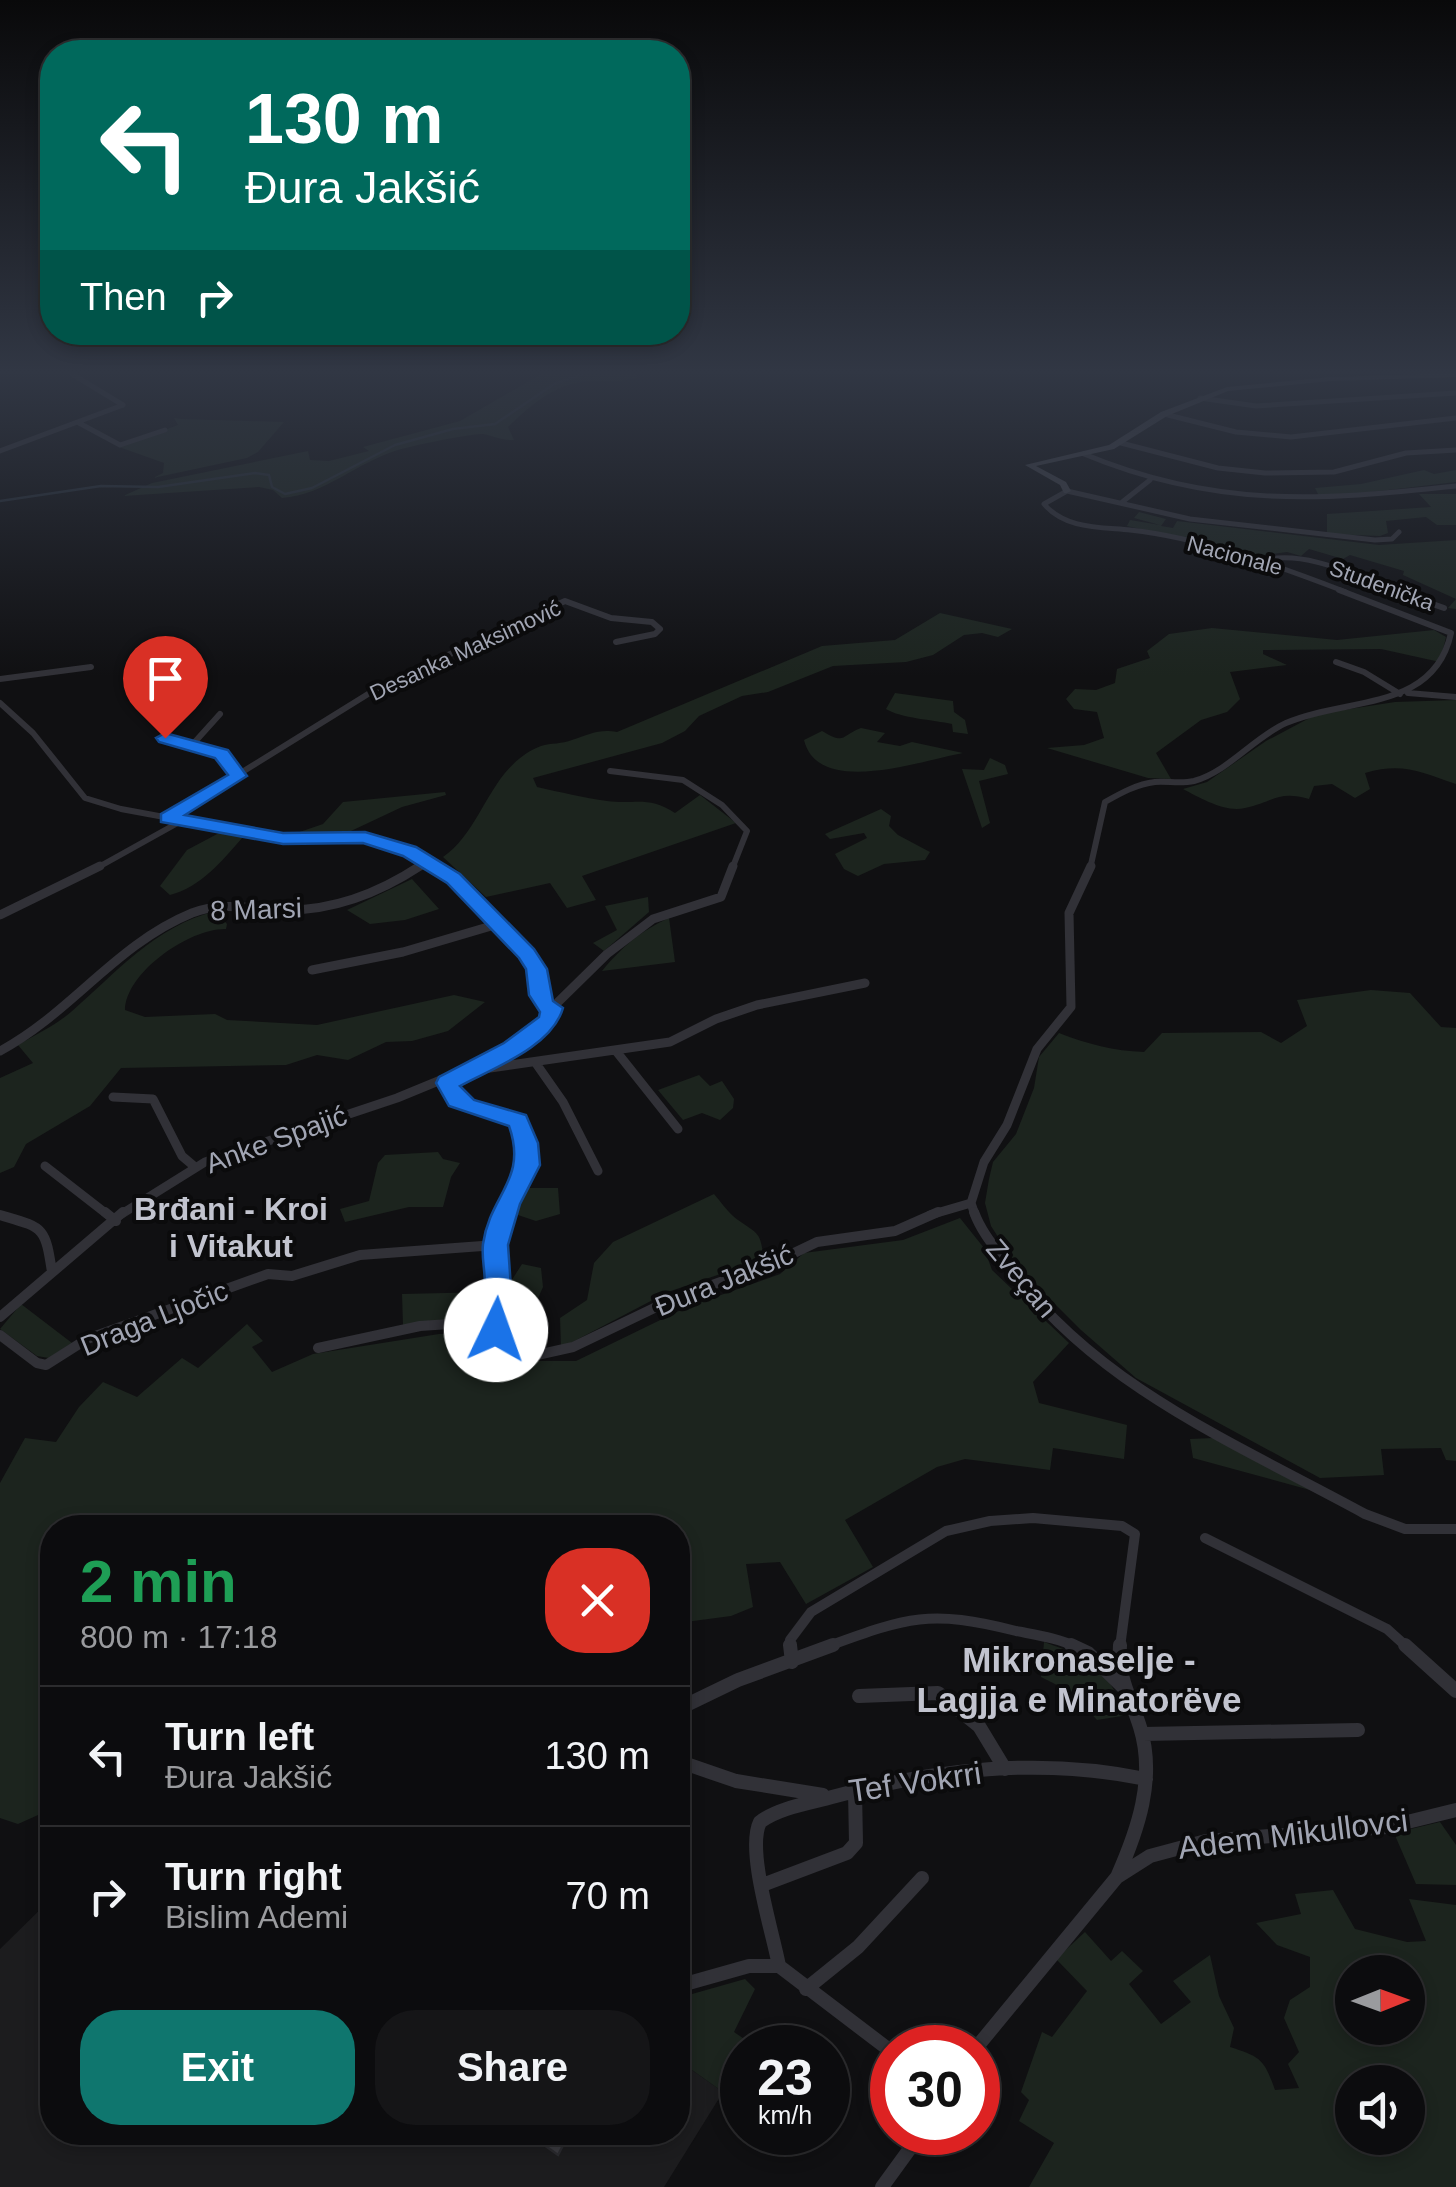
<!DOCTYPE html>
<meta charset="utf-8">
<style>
body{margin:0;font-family:Helvetica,sans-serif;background:#151517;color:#f1f3f6;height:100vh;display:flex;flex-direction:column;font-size:38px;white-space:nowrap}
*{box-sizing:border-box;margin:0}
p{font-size:32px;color:#9a9b9e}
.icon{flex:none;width:55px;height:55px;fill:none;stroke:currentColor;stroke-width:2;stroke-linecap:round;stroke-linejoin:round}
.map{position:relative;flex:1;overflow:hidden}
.drawer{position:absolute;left:40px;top:1515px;width:650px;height:630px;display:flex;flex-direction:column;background:#0c0c0e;border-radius:40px;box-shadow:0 5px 15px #0003,0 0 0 2px #2c2c2e}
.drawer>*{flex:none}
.guide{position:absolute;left:40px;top:40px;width:650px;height:305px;border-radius:40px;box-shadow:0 5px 15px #0003,0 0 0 2px #2c2c2e;background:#00695c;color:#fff;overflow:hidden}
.needle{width:65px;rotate:89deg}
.controls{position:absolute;left:1335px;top:1955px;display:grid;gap:20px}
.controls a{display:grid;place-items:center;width:90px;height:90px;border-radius:50%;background:#0c0c0e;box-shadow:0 5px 15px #0003,0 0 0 2px #2c2c2e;font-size:50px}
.speed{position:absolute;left:720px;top:2025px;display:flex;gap:20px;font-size:50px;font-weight:700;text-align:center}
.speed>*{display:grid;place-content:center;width:130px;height:130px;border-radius:50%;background:#0c0c0e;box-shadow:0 5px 15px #0003,0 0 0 2px #2c2c2e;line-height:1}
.speed small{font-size:25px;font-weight:400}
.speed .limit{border:15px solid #d22;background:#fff;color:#111}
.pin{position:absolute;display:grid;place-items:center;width:85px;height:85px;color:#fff;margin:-102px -42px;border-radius:50% 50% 50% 0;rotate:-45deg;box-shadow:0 0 10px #0007}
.pin .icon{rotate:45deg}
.me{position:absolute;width:110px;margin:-55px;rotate:3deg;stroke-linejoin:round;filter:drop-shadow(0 0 8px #0008)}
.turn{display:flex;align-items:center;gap:35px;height:210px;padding:0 40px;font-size:45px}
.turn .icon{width:130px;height:130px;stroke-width:2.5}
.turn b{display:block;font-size:70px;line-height:85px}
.then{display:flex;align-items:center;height:95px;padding:0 40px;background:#0003;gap:20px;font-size:38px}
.round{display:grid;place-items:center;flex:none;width:105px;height:105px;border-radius:40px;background:#151517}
.head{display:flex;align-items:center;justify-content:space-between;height:170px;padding:0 40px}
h1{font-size:60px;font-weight:600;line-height:75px;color:#1e9e55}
.button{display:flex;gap:20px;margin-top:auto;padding:20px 40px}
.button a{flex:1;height:115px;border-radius:40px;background:#0f766e;color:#fff;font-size:40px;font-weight:600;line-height:115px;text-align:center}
.button a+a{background:#151517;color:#f1f3f6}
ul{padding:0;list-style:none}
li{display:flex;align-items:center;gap:30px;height:140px;padding:0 40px;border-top:2px solid #2c2c2e}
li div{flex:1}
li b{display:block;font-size:38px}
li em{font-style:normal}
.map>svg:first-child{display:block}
.built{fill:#1c1c1e}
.green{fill:#1c241e;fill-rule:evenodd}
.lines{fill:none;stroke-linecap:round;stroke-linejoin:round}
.stream{stroke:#262d35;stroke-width:2.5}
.building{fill:#3a3a3f;stroke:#2a2a2e;stroke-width:2.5}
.street-far4{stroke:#313137;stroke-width:5}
.street-far3{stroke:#313137;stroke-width:6}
.street-far2{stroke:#313137;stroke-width:9}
.street-far1{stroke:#313137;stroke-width:10}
.street{stroke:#313137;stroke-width:14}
.secondary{fill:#3f4047;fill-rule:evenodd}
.route{fill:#1a73e8;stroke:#114b97;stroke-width:2.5}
.labels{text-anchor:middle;stroke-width:8;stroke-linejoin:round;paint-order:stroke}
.far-street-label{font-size:22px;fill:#a1a5b3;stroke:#0b0b0c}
.street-label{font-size:28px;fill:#a1a5b3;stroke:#0b0b0c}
.quarter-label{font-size:32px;font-weight:bold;fill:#c2c4cf;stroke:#0b0b0c}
.near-street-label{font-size:32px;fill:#a1a5b3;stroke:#0b0b0c}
.near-neighbourhood-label{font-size:35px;font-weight:bold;fill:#c2c4cf;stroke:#0b0b0c}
</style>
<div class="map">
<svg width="1456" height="2187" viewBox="0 0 1456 2187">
<rect width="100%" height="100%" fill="#101012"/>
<path class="built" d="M 52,1898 L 52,2132 L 678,2132 L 678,2060 L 723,2092 L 664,2187 L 0,2187 L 0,1949 Z"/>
<path class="green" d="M 548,370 L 628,370 L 640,377 C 621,383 603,380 583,382 C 553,385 529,407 508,427 L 514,440 C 502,441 495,436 483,434 C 474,433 410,446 398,450 C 357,462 325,495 282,498 L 273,490 L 259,487 L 123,496 L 152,483 L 308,451 L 310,460 L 329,461 L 369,451 L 363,447 L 460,421 Z
M 174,418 L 182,419 L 284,422 L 258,452 L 247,458 L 153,478 L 163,473 L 164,463 L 119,447 L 178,425 Z
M 1424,470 L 1434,474 L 1456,470 L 1456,482 L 1320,498 L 1315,488 L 1361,484 Z
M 1419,494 L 1456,494 L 1456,525 L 1437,525 L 1426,517 L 1386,521 L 1388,533 L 1380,536 L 1327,534 L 1327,514 L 1431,507 Z
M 1139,512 L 1166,519 L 1161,526 L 1173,528 L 1177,521 L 1379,545 L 1456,540 L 1456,609 L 1448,608 L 1456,599 L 1403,575 L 1404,571 L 1350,555 L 1343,559 L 1309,549 L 1301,556 L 1287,552 L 1257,556 L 1127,526 L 1130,520 L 1160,525 L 1134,518 Z
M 940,613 L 1012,629 L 998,637 L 982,633 L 964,635 L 933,655 L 906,662 L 833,666 L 768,692 L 742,696 L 699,716 L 685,731 L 662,743 L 533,778 L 537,787 C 560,792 584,798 607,801 C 635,805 648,795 675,813 L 700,795 L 736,823 L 582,876 L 596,900 L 567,908 L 550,883 L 486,897 L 443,857 C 484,829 489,766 541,746 C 551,743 562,744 572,740 C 591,734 598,729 617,732 L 822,646 L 895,640 Z
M 1212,628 L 1337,640 L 1434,630 L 1446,637 L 1440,662 L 1381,649 L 1263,650 L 1263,654 L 1287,665 L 1230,672 L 1240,699 L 1227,712 L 1201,720 L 1156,753 L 1171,779 L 1148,778 L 1047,748 L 1084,745 L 1104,738 L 1097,712 L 1074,709 L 1066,699 L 1075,689 L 1096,690 L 1115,683 L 1117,669 L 1150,658 L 1147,651 L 1169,634 Z
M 895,693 L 953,701 L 954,712 L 965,720 L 968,734 L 953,732 L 952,724 C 934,720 900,718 886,709 Z
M 1456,700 L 1456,784 C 1420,772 1403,762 1365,773 L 1370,789 L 1355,798 L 1332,784 L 1314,786 L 1309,799 C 1278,790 1273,802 1245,808 C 1226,813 1200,798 1183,789 L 1207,782 L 1266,741 L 1317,714 L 1395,702 Z
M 861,728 L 885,733 L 877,742 L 900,746 L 912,742 L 963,753 C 923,760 818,798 804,740 L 822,731 C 846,745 840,736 861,728 Z
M 990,758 L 1005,765 L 1008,774 L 979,781 L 990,823 L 982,828 L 962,769 L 984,770 Z
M 445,792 L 446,795 L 402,807 L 351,831 L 288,836 L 323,824 L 343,802 Z
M 881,809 L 891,816 L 889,826 L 898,835 L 930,852 L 925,860 L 884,864 L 858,876 L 844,869 L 835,854 L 867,838 L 864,833 L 830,839 L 825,834 Z
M 221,832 L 243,837 C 222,861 201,887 170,895 L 160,886 L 187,850 Z
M 412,879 L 439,909 L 405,920 L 370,924 L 347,910 Z
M 648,897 L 649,912 L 604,951 L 593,943 L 617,930 L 605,906 Z
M 216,911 L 227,924 L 226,929 C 190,928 126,972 125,1010 L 145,1017 L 215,1014 L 227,1020 L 317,1025 L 454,995 L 485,1002 L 448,1031 L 412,1041 L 386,1042 L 348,1060 L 317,1055 L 286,1065 L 121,1068 L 90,1106 L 26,1144 L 14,1167 L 0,1173 L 0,1078 L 33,1063 L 18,1045 C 35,1035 56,1025 71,1012 C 116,973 155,926 216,911 Z
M 669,918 L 675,962 L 602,971 C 622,947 640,931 669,918 Z
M 1371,990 L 1410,993 L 1441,1027 L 1456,1028 L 1456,1461 L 1446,1460 L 1441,1448 L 1381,1449 L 1384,1475 L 1320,1478 L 1136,1378 L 1081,1330 L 1016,1265 L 991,1226 L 985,1203 L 989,1179 L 993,1162 L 1016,1134 L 1034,1088 L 1039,1057 L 1059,1033 C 1087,1044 1114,1051 1144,1052 L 1162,1033 L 1261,1032 L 1281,1043 L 1307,1026 L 1297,1000 Z
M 699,1075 L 710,1086 L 722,1081 L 734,1099 L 733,1108 L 720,1120 L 702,1113 L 683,1120 L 658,1090 Z
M 438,1152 L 443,1159 L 460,1163 L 451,1177 L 443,1207 L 409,1207 L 345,1222 L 340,1209 L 369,1201 L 378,1163 L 385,1155 Z
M 526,1188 L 558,1188 L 560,1214 L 536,1221 L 515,1214 Z
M 714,1194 C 721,1202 729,1214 738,1220 C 759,1235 760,1231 764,1259 L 668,1292 L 561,1348 L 560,1318 L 587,1300 L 594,1263 L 613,1242 Z
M 960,1218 L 984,1248 L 992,1270 L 1069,1343 L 1033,1382 L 1039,1403 L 1127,1425 L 1124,1459 L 1053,1448 L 1050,1470 L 965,1459 L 937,1467 L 845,1520 L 873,1567 L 806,1604 L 780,1562 L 746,1564 L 753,1607 L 731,1616 L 678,1623 L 678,1528 L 52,1528 L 52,1819 L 47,1811 L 18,1824 L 0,1818 L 0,1483 L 25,1438 L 56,1442 L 79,1407 L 103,1382 L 137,1397 L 182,1358 L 198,1368 L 247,1324 L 263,1341 L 252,1347 L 272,1372 L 313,1354 L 439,1334 L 480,1334 L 511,1361 L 576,1361 L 687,1307 L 780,1274 L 804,1253 L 903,1240 Z
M 522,1264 L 541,1268 L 543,1287 L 528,1321 L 512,1323 L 510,1283 Z
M 490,1292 L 487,1316 L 403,1325 L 402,1294 Z
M 21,1304 L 72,1343 L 49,1358 L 37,1356 L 0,1329 Z
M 1213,1438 L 1310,1490 L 1193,1458 L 1190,1439 Z
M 1044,1642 C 1098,1661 1102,1666 1128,1715 L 1097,1720 L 1071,1692 L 1041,1677 Z
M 1440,1822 L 1456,1845 L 1456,1885 L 1416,1884 L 1394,1833 Z
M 1333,1890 L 1355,1929 L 1407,1942 L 1426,1941 L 1409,1899 L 1456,1905 L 1456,2187 L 1029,2187 L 1054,2143 L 1019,2121 L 1029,2100 L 1021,2092 L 1042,2032 L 1052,2037 L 1087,1991 L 1056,1959 L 1085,1932 L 1111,1961 L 1122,1951 L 1143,1971 L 1129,1984 L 1161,2024 L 1191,2002 L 1173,1981 L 1210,1955 L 1219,1996 L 1234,2028 L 1230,2047 C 1261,2057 1264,2059 1275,2090 L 1299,2088 L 1288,2064 L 1299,2052 L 1284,2018 L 1290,2000 L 1310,1987 L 1310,1957 L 1277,1945 L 1256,1923 L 1301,1914 L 1295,1894 ZM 1352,1972 L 1408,1972 L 1408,2028 L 1352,2028 ZM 1352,2082 L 1408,2082 L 1408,2138 L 1352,2138 Z
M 745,1979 L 755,1989 L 734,2032 L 753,2045 L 742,2048 L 742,2061 L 723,2092 L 678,2060 L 678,1998 Z"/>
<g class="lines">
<path class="stream" d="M 0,501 L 101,486 L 158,487 L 255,473 L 269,475 L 272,487 L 285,494 L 312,488 L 395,445 L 453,429 L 495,424 L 554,384 L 594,370"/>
</g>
<path class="building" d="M 526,2132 L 570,2132 L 558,2155 Z"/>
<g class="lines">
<path class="street-far4" d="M 72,374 L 123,405
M 1200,398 L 1256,406 L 1456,393
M 1164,414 L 1236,432 L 1291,437 L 1456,418
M 79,423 L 120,445 L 165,430
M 1121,443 L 1218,468 L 1265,473 L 1334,472 L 1406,453 L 1456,450
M 0,451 L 123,405
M 1084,454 C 1214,508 1319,501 1456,486
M 1121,503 L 1150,480
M 1264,560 C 1309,550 1357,577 1400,592
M 1346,592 C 1278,566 1203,538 1130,530 C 1100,527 1065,529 1044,504 L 1067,491 L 1190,519 L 1375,540 L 1392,539 L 1399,532"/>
<path class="street-far3" d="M 1339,590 L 1451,633
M 1393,590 L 1444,608
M 1336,662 L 1364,672 L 1400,694
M 0,679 L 91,667
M 1408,693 L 1456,697
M 0,703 L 33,733 L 85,798 L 121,809 L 272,837 L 365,837 L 422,857 L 440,869
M 165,738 L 222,754 L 238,776
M 193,744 L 220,714
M 610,771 L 683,780 L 722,805 L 747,831 L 732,869
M 168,818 L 381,686 L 565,601 L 611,618 L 652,622 L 660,629 L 655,634 L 616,642
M 95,869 L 183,820
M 416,869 L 428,861
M 1090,869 L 1105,802 C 1121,793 1137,784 1155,782 C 1168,781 1181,784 1194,781 C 1229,771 1253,738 1286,723 C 1346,697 1434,712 1451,633"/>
<path class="street-far2" d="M 436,866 C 468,887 523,940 538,974 C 542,983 543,995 544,1005 L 552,1008
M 0,915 L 100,866
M 312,970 L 403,952 L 498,924
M 552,1008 L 607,954 L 653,919 L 721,897 L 733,866
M 0,1051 C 71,1013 116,944 192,913 C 223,901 252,909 283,910 C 332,911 379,893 420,866
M 616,1051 L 678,1129
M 535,1062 L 563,1102 L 598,1171
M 483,1069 L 670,1042 L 716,1019 L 757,1005 L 865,983
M 447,1083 L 471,1106 L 518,1121 C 535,1163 522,1177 504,1215
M 113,1097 L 153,1099 L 182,1156 L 195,1167
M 45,1166 L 108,1215
M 120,1215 L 205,1162 L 397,1098 L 499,1056 L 534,1033 L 552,1008
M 930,1215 L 971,1203
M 975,1215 L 971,1203 L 984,1162 L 1007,1125 L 1037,1049 L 1071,1007 L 1069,913 L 1091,866"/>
<path class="street-far1" d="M 105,1212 L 116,1221
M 506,1212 L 496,1245 L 498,1288 L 493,1313 L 496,1330 L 505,1342 L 537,1355 L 573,1347 L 673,1299 L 771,1264 L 817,1242 L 895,1231 L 938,1212
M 974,1212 C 982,1234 998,1251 1011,1269 C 1099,1388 1239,1445 1365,1514 L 1405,1529 L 1456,1529
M 0,1215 C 44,1228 45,1226 52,1272
M 0,1317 L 123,1212
M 0,1335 L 37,1363 L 46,1365 L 87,1339 L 268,1274 L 292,1276 L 360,1255 L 496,1245
M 318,1348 L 420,1326 L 494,1321
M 1205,1538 L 1387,1629 L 1407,1647
M 791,1647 L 790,1640 L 811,1612 L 946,1531 L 990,1521 L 1033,1518 L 1122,1526 L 1135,1534 L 1120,1647
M 826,1647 C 908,1617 929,1609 1016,1631 C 1036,1635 1058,1638 1076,1647"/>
<path class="street" d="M 790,1645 L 792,1662
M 1071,1645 L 1088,1653 L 1123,1687
M 1405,1645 L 1456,1691
M 859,1696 L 938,1693 L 979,1726 L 1005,1769
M 678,1709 L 738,1680 L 833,1645
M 1143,1734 L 1358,1730
M 678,1761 L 736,1781 L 823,1795
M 1117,1877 C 1138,1830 1156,1778 1140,1727 C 1130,1695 1118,1681 1120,1645
M 765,1884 L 847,1853 L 856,1843 L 855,1791
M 678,1986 L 749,1966 L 779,1966
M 806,1989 L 858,1947 L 922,1878
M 976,2048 L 1117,1877 L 1150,1856 L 1206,1841 L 1387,1827 L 1456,1810
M 892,2052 L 779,1966 C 773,1933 746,1850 760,1822 C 778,1808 810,1803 832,1797 C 936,1769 1040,1757 1146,1779
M 882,2187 L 922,2132"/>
<path class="secondary" d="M 1456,373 L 1456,377 L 1331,381 L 1228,391 L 1167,416 L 1114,449 L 1036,466 L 1066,482 L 1071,491 L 1067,493 L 1064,493 L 1060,485 L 1025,465 L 1109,445 L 1161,412 L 1227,387 L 1331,377 Z"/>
</g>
<linearGradient id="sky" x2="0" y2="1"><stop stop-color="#09090a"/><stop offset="0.55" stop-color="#313744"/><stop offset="1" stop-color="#313744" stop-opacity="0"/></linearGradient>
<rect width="1456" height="676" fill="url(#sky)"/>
<path class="route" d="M 165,733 L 228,750 L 247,776 L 185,815 L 283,833 L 365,832 L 416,847 L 460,874 L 534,949 L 547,969 L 553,1001 L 563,1008 C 552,1047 493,1068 460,1086 L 474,1100 L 526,1115 L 538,1143 L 540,1165 L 520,1204 L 508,1245 L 511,1288 L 505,1337 L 496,1340 L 487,1337 C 478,1321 482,1309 484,1292 C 487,1276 481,1260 483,1244 C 490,1194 528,1180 509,1126 L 449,1106 L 436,1083 L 439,1077 L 504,1043 L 539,1017 L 540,1012 L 529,995 L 526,969 L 519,958 L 447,883 L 403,856 L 363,843 L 283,844 L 161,822 L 161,814 L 228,775 L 215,758 L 159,742 L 156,738 Z"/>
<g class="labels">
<g class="far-street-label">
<text transform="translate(1235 555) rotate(15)" y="8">Nacionale</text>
<text transform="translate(1382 585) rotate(20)" y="8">Studenička</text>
<text transform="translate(465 650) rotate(-25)" y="8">Desanka Maksimović</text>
</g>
<g class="street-label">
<text transform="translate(256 909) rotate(-2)" y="10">8 Marsi</text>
<text transform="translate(276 1139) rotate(-20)" y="10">Anke Spajić</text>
<text transform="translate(1022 1278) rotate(50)" y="10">Zveçan</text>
<text transform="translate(724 1280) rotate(-22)" y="10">Ðura Jakšić</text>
<text transform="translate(154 1318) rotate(-22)" y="10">Draga Ljočic</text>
</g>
<g class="quarter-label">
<text x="231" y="1220">Brđani - Kroi<tspan x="231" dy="37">i Vitakut</tspan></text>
</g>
<g class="near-street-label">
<text transform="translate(915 1782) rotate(-8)" y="11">Tef Vokrri</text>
<text transform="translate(1293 1834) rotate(-7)" y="11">Adem Mikullovci</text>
</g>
<g class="near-neighbourhood-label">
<text x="1079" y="1672">Mikronaselje -<tspan x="1079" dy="40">Lagjja e Minatorëve</tspan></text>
</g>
</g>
</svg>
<div class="controls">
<a><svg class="needle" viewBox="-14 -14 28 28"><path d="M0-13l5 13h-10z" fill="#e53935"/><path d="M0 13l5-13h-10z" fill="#9a9b9e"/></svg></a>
<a><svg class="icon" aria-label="sound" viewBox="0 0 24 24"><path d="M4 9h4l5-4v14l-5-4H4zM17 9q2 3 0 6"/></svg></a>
</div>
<div class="speed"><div>23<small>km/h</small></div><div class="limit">30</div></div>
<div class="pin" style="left:165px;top:738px;background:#d93025"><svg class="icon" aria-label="arrive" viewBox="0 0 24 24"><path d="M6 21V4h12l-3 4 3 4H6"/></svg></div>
<svg class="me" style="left:496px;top:1330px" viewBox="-20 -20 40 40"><circle r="19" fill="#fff"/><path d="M0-13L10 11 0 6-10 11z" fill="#1a73e8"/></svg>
<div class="guide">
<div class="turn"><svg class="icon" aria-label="left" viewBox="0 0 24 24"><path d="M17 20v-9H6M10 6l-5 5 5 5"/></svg><div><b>130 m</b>Ðura Jakšić</div></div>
<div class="then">Then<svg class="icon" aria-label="right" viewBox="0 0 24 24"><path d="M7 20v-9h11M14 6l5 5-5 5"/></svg></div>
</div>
<section class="drawer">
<div class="head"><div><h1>2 min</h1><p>800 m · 17:18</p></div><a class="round" style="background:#d93025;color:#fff"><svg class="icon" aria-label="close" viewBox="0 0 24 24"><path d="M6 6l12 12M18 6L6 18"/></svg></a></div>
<ul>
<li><svg class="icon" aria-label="left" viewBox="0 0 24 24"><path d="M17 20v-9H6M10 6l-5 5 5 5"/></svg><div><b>Turn left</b><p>Ðura Jakšić</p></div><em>130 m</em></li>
<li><svg class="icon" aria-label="right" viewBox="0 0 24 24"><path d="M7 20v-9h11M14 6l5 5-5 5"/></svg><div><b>Turn right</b><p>Bislim Ademi</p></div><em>70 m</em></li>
</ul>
<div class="button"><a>Exit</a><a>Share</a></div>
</section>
</div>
